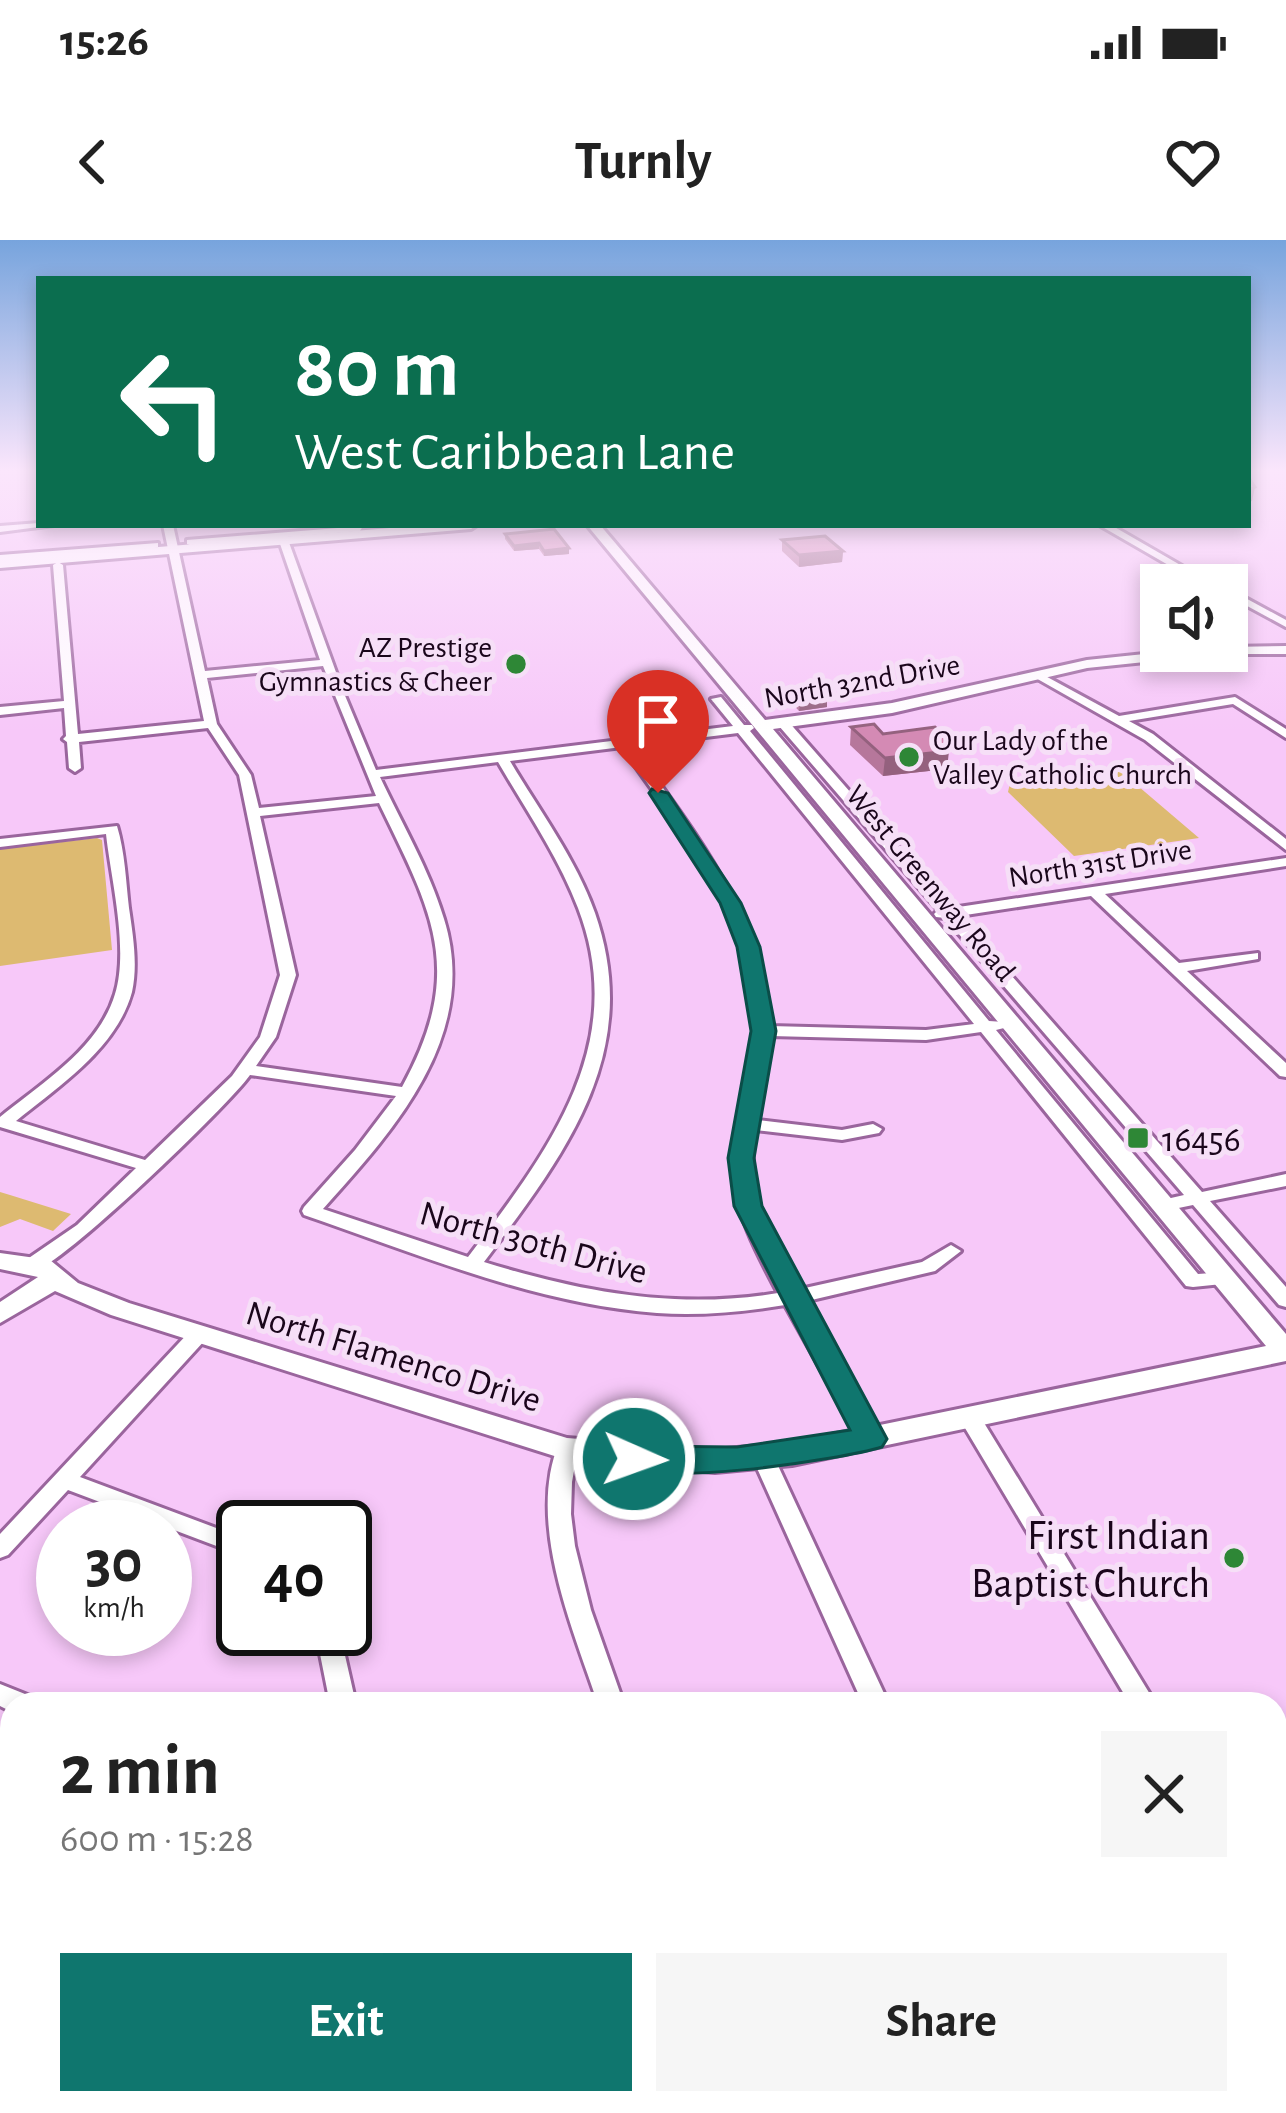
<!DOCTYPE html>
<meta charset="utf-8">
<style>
body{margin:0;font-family:"Alegreya Sans",sans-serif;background:#f6f6f6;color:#222;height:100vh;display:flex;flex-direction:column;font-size:45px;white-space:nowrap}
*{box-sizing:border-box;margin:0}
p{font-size:39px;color:#767676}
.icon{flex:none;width:66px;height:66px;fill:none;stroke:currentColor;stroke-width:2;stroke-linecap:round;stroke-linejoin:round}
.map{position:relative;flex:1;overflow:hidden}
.panel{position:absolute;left:0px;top:1452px;width:1287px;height:423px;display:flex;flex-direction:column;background:#fff;border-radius:36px 36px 0 0;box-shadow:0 6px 18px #0003}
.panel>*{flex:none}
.top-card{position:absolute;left:36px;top:36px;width:1215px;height:252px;border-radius:0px;box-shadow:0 6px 18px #0003;background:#0b6e4f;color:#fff;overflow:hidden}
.tools{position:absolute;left:1140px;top:324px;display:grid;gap:24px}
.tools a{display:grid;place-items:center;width:108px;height:108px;border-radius:0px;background:#fff;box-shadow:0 6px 18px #0003;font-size:60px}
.speed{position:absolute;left:36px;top:1260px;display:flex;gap:24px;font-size:60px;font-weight:700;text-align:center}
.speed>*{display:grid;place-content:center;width:156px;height:156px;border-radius:50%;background:#fff;box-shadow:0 6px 18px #0003;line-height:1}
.speed small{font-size:30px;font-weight:400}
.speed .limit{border:6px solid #111;border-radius:18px;background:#fff;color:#111}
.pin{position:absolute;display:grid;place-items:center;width:102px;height:102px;color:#fff;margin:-123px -51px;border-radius:50% 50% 50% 0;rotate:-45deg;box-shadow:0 0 12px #0007}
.pin .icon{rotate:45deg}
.me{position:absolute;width:132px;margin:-66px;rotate:92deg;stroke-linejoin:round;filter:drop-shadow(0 0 9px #0008)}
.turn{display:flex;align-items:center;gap:42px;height:252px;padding:0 60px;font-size:54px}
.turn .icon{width:156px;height:156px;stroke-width:2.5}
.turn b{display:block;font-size:84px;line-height:102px}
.round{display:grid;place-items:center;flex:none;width:126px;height:126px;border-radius:0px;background:#f6f6f6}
.overview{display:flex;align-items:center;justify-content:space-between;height:204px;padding:0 60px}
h1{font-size:72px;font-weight:700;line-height:90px}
.cta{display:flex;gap:24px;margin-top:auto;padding:24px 60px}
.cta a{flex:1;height:138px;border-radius:0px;background:#0f766e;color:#fff;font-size:48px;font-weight:700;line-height:138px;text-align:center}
.cta a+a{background:#f6f6f6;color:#222}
.status{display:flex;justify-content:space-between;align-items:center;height:84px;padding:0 60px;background:#fff;direction:ltr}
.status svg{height:33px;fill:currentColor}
header{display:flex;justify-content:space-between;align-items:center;height:156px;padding:0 60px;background:#fff;font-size:54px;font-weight:700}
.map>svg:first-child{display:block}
.green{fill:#ddba71}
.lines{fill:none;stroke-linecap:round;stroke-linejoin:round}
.street-casing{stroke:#9a659d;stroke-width:6}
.secondary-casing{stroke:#9a659d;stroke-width:6}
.street{fill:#fff;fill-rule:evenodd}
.secondary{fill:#fff;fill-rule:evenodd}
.wall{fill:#b6779b}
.shaded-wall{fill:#94617e}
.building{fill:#d48ab4;stroke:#94617e;stroke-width:3}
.route{fill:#0f766e;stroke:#0a4d48;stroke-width:3}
.poi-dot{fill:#2e8736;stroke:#f6dff7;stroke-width:4.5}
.labels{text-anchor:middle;stroke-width:10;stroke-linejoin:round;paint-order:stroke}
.far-poi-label{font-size:30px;fill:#1a061b;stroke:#f6dff7;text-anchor:end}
.far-street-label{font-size:30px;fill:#1a061b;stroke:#f6dff7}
.poi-label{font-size:36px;fill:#1a061b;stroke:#f6dff7;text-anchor:start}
.street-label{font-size:36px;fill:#1a061b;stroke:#f6dff7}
.near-poi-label{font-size:42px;fill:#1a061b;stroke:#f6dff7;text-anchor:end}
</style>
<div class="status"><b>15:26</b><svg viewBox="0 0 49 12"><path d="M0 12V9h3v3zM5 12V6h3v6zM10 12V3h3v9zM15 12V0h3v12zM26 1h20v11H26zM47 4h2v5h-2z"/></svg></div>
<header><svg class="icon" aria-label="back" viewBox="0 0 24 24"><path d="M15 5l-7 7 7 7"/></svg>Turnly<svg class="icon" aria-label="heart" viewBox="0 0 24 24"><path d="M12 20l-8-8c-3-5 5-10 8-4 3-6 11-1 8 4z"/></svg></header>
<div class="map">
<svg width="1286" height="1873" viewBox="0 0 1286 1873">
<rect width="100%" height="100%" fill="#f7c8f9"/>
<path class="green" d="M 1118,529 L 1199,598 L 1074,616 L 1008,552 L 1010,543 Z
M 97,598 L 102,600 L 112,710 L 0,726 L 0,609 Z
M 0,952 L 10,955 L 71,974 L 53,991 L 20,979 L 0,987 Z"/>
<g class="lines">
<defs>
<path id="street" d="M 39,283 L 54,285 L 0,292 L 0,286 Z
M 163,285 L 173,285 L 205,431 L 320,420 L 278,298 L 190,305 L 187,304 L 187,300 L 363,286 L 360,291 L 287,297 L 341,446 L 376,530 L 733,486 L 711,459 L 721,457 L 744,485 L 752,485 L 754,488 L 750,491 L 989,781 L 1004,782 L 1006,785 L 1004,788 L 996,790 L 1198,1034 L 1225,1032 L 1235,1038 L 1232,1043 L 1193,1047 L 1186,1046 L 981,792 L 926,800 L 771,796 L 757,880 L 842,890 L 873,884 L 882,889 L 879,893 L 842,900 L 755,890 C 746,951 767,997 796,1050 L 922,1022 L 951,1005 L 961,1011 L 935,1031 L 803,1062 L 882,1199 L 879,1205 L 871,1207 L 863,1205 L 785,1065 C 742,1072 700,1076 657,1073 C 536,1064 418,1014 304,975 L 302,971 L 304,967 L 355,910 L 396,856 L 250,835 C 230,864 61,1027 32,1032 C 29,1032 26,1031 23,1030 L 20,1026 L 23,1022 L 77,985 L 136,928 L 0,887 L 0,877 C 42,843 99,808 115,754 C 129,709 111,640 106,594 L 0,607 L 0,599 L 117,586 C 125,612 126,642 129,668 C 133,695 138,725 132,752 C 117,808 58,847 16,881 L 145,920 L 232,836 L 260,797 L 280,735 L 239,535 L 208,488 L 79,502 L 81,528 L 75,532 L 69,528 L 67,502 L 63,499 L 66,496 L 64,468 L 0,475 L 0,467 L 64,461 L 53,325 L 58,322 L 63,325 L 78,494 L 204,481 ZM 323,426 L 376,556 L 259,568 L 251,535 L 217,484 L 207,438 ZM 738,493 L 974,784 L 926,790 L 770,786 C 762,675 695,594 633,506 ZM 622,507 C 673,582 744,664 753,759 C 755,784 755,808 750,832 C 744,865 732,899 734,932 C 735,974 759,1017 778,1053 C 677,1070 581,1052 484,1022 C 564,915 644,814 595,673 C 576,619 539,570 510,521 ZM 498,522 C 526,570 558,616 578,668 C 631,805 547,913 468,1017 L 323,969 C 395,889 480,795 444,679 C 429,629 402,584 380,537 ZM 379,563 C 433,674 466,730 402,847 L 256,826 L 276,797 L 296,735 L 260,576 Z
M 1099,285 L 1111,285 L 1215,345 L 1203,345 Z
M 158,303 L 158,307 L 155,308 L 0,321 L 0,315 Z
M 1227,348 L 1286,380 L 1286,387 L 1227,355 Z
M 1038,432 L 1119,476 L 1235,457 L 1286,489 L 1286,498 L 1233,464 L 1129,481 L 1153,494 L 1286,599 L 1286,610 L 1145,500 L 1034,437 L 1032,435 Z
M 779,480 L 787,480 L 952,668 L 1286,618 L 1286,626 L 1105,654 L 1179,723 L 1258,713 L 1258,719 L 1187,731 L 1286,823 L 1286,837 L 1280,836 L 1091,656 L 959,676 L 1202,952 L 1286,934 L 1286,946 L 1210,961 L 1286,1047 L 1286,1067 L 1279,1065 L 1193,965 L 1164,971 L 1158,969 L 1155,965 L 1158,961 L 1184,955 L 945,678 L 936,677 L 934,674 L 938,670 L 779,486 Z
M 199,1087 L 206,1089 L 209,1094 L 206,1099 L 80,1237 L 243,1298 L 243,1316 L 68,1250 L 8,1315 L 0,1318 L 0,1294 L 192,1089 Z
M 970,1170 L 978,1173 L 1156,1464 L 1130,1464 L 959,1178 L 962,1173 Z
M 567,1201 L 575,1203 L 578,1209 L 572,1242 L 571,1274 L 575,1306 L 591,1370 L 624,1464 L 598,1464 C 573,1389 526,1282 559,1203 Z
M 763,1209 L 771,1211 L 774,1217 L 889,1464 L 863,1464 L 752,1217 L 755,1211 Z
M 315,1389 L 339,1389 L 356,1464 L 330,1464 Z
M 0,1444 L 30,1456 L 34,1464 L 12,1464 L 12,1472 L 0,1466 Z
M 0,1746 L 12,1748 L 12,1778 L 0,1776 Z"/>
<path id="secondary" d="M 426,285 L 477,285 L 471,289 L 0,328 L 0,320 Z
M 587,285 L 600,285 L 765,480 L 892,463 L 1087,420 L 1173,411 L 1227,411 L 1227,407 L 1286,406 L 1286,414 L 1222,414 L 1087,428 L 892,473 L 773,489 L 1286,1094 L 1286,1121 L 792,1225 L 715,1232 L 567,1220 L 111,1075 L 55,1051 L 0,1083 L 0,1062 L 38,1037 L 0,1029 L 0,1013 L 50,1020 L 78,1043 L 129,1063 L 567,1198 L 715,1210 L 792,1203 L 1266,1106 Z
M 1286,1736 L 1286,1774 L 1275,1777 L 1275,1739 Z
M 887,1863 L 956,1863 L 952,1873 L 883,1873 Z"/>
</defs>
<use href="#street" class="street-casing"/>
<use href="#secondary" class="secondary-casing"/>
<use href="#street" class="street"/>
<use href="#secondary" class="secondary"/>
</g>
<path class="wall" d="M 505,294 L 569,314 L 544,316 L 539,309 L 514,311 L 505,299 Z
M 782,300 L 843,311 L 842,322 L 799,327 L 782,311 Z
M 790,451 L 827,467 L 799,471 L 789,460 Z
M 851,487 L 883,494 L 948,520 L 938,530 L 883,536 L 850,505 Z"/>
<path class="shaded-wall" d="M 1255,247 L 1252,261 L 1248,262 L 1248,250 Z
M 539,303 L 539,309 L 514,311 L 514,306 Z
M 569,308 L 569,314 L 544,316 L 544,311 Z
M 843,311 L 842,322 L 799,327 L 799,315 Z
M 827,459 L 827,467 L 799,471 L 800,462 Z
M 950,502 L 948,520 L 938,530 L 883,536 L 885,518 Z"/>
<path class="building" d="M 1248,236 L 1255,247 L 1248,250 Z
M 554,289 L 569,308 L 544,311 L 539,303 L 514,306 L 505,294 Z
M 825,296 L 843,311 L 799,315 L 782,300 Z
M 817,448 L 827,459 L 800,462 L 790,451 Z
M 874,484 L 883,494 L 935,487 L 950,502 L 940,512 L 885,518 L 851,487 Z"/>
<linearGradient id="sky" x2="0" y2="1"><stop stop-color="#77a4dd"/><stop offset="0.47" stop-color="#fbe6fc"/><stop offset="1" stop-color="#fbe6fc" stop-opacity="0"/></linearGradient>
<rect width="1286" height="491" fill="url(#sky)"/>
<path class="route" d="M 652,549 L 668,553 L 741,663 L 760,707 L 776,791 L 754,918 L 762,966 L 887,1199 L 882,1207 C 844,1219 637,1252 618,1219 L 634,1206 L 737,1207 L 850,1190 L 734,966 L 728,918 L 751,791 L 737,707 L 720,663 L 649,553 Z"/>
<g class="poi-dot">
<circle cx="516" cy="424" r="12"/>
<circle cx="909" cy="517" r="12"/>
<rect x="1126" y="886" width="24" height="24" rx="6"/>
<circle cx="1234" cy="1318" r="12"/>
</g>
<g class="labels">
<g class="far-poi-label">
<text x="492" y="417">AZ Prestige<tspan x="492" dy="34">Gymnastics &amp; Cheer</tspan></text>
<text x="933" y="510" text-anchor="start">Our Lady of the<tspan x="933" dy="34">Valley Catholic Church</tspan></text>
</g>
<g class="far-street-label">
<text transform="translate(862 441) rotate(-10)" y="10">North 32nd Drive</text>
<text transform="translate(1100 623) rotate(-9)" y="10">North 31st Drive</text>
<text transform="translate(931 643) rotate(50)" y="10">West Greenway Road</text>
</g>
<g class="poi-label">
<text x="1162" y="911">16456</text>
</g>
<g class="street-label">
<text transform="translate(534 1001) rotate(15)" y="13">North 30th Drive</text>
<text transform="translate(394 1115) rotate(17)" y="13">North Flamenco Drive</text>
</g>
<g class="near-poi-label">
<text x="1210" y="1309">First Indian<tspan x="1210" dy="48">Baptist Church</tspan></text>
</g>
</g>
</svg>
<div class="tools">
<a><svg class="icon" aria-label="sound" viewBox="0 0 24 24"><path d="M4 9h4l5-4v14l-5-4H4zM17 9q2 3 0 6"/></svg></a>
</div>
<div class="speed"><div>30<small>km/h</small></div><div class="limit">40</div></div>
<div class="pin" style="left:658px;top:553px;background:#d93025"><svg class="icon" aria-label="arrive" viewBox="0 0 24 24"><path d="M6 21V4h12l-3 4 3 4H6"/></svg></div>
<svg class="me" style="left:634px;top:1219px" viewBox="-20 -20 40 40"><circle r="17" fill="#0f766e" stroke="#fff" stroke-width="3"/><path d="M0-11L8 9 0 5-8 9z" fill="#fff"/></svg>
<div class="top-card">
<div class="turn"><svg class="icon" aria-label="left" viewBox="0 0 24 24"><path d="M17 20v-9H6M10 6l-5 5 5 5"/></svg><div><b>80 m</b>West Caribbean Lane</div></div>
</div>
<section class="panel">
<div class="overview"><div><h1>2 min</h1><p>600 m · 15:28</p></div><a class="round"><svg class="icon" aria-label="close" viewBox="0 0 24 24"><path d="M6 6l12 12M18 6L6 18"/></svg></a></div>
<div class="cta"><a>Exit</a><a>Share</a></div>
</section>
</div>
